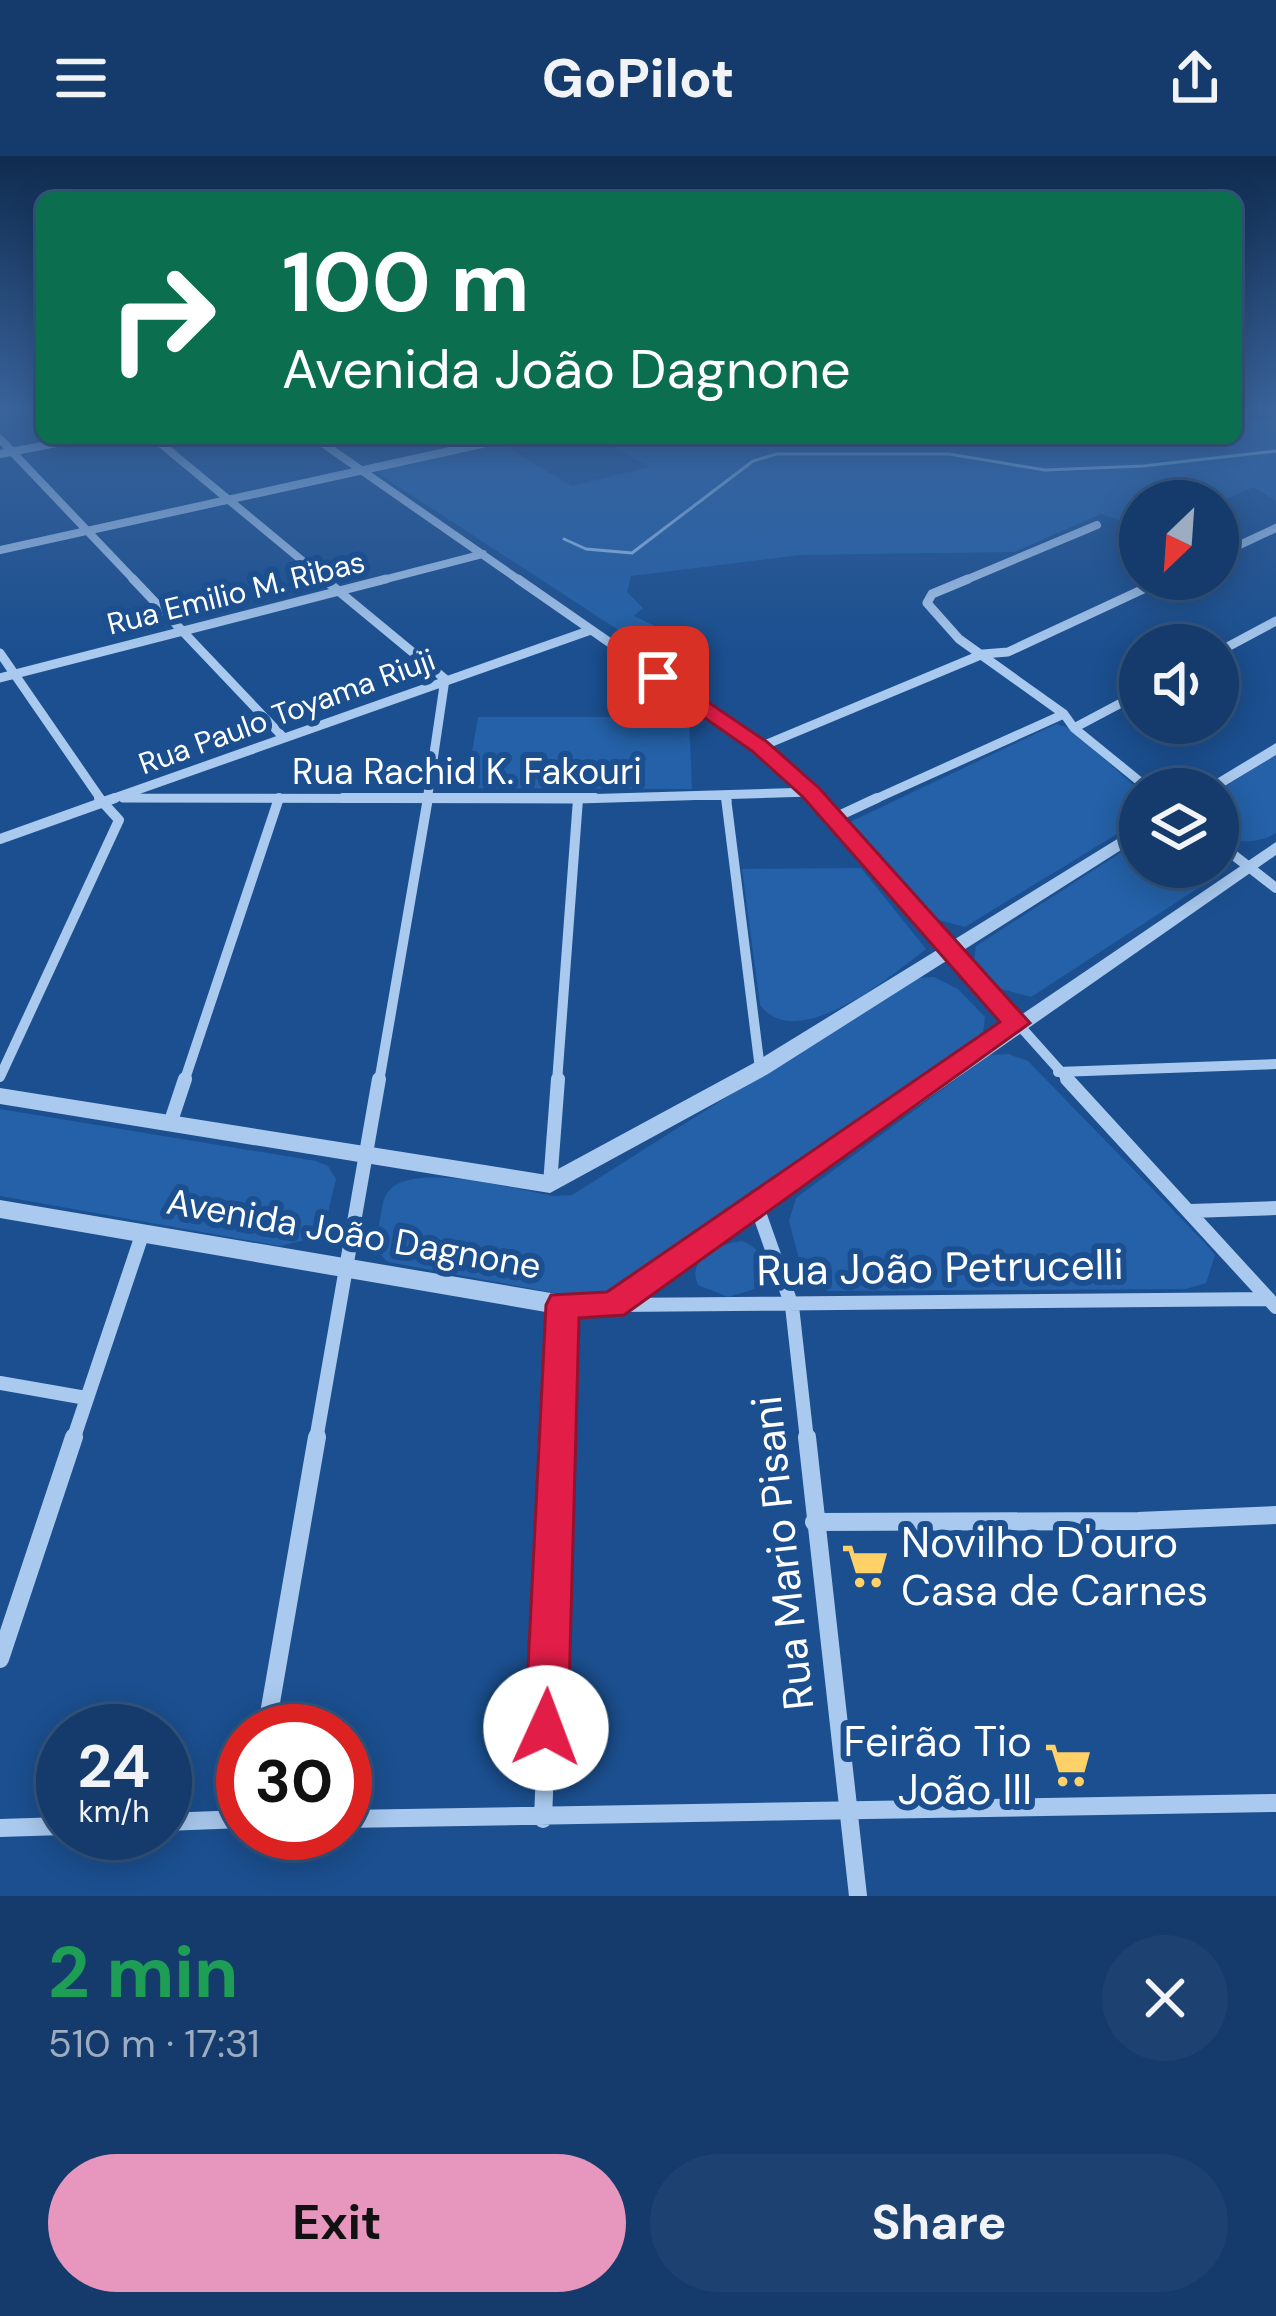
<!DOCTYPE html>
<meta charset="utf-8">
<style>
body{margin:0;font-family:"DM Sans",sans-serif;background:#1d4271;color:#f1f3f6;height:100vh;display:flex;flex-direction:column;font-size:45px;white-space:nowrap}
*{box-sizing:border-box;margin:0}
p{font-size:39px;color:#9dadc1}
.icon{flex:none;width:66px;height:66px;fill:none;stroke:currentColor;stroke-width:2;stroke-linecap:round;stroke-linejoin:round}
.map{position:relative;height:1740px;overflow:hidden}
.panel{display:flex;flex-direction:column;background:#143b6b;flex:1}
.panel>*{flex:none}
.banner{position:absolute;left:36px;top:36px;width:1206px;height:252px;border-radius:18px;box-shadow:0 6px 30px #0003,0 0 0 3px #33557e;background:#0b6e4f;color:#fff;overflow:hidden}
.needle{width:78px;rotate:205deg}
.buttons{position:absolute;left:1119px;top:324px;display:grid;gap:24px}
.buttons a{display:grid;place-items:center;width:120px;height:120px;border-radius:50%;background:#143b6b;box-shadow:0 6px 30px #0003,0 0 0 3px #33557e;font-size:60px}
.speed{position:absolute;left:36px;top:1548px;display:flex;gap:24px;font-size:60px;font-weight:700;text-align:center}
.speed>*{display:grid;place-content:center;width:156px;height:156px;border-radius:50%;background:#143b6b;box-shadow:0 6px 30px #0003,0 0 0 3px #33557e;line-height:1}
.speed small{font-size:30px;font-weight:400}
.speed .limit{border:18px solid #d22;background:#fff;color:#111}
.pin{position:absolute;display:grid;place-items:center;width:102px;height:102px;color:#fff;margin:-51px;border-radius:24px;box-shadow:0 6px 18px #0006}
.me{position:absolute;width:132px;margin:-66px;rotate:2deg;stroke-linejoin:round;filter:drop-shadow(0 0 9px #0008)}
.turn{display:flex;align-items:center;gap:42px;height:252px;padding:0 48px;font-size:54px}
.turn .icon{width:156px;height:156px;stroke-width:2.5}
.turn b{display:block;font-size:84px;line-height:102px}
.round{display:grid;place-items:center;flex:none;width:126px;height:126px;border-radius:63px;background:#1d4271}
.head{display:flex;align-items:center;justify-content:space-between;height:204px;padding:0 48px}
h1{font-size:72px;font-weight:700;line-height:90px;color:#1e9e55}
.cta{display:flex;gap:24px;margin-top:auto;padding:24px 48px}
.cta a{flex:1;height:138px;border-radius:72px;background:#e797bd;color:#111;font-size:48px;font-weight:700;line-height:138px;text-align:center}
.cta a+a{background:#1d4271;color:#f1f3f6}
header{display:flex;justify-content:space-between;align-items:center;height:156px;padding:0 48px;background:#143b6b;font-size:54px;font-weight:700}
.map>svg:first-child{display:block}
.green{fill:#2461a8}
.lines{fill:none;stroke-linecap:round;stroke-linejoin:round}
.stream{stroke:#9cc4f0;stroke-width:3}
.minor-far4{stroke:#a9c9ee;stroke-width:8}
.minor-far3{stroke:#a9c9ee;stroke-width:9}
.minor-far2{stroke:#a9c9ee;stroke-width:10}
.minor-far1{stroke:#a9c9ee;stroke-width:14}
.minor{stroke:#a9c9ee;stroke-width:18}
.tertiary{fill:#a9c9ee;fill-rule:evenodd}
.route{fill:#e11d48;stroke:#92132f;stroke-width:3}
.labels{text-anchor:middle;stroke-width:12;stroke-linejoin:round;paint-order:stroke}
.far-street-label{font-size:30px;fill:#fff;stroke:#1b4f8f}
.street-label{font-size:36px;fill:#fff;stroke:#1b4f8f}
.near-street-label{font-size:42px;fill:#fff;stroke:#1b4f8f}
.near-poi-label{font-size:42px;fill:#fff;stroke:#1b4f8f;text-anchor:start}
</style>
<header><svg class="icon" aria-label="menu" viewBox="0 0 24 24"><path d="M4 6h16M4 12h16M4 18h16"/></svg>GoPilot<svg class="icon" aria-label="share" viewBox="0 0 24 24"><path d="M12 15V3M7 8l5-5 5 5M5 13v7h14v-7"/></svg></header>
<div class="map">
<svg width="1276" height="1740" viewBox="0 0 1276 1740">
<rect width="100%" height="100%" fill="#1b4f8f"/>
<path class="green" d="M 1236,264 L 1276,265 L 1276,345 L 1253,331 L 1218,347 L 1140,345 L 1140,371 L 1101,358 L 1014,396 L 801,399 L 631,420 L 627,436 L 643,452 L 634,460 L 653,469 L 673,488 L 655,498 L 376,316 L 500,287 L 572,330 L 649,311 L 597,282 L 767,282 L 778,287 L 790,282 L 1236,282 Z
M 478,561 L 689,561 L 692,633 L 466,632 Z
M 1056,568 L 1070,572 L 1140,635 L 1140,664 L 965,771 L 935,763 L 850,666 Z
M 1276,599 L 1276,677 C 1259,688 1236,688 1218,678 L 1218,635 Z
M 1140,684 L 1140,711 L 1218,711 L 1218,699 L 1220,718 L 1031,841 L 1001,833 L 974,804 L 976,790 Z
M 861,712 L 926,793 C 891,820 797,899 760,849 L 742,713 Z
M 934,821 L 958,833 L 985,861 L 983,878 L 613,1138 L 577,1141 L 388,1106 C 373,1094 377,1080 380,1063 C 382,1054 382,1043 388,1036 C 410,1004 518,1034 553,1040 L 572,1039 L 915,822 Z
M 1008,898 L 1028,905 L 1203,1085 L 1215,1099 L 1206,1127 L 1186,1133 L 828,1135 L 803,1118 L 789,1065 L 796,1042 L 989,899 Z
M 0,953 L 316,1005 L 328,1010 L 336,1023 L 326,1065 L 314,1082 L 280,1090 L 0,1040 Z
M 742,1085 C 760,1091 778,1115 757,1131 C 750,1136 737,1138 728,1141 L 698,1129 C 686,1102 718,1088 742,1085 Z"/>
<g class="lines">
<path class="stream" d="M 564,383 L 586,393 L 632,397 L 753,305 L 777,298 L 949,298 L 1045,314 L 1143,310 L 1276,295"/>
<path class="minor-far4" d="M 154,282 L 328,426
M 315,282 L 522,426
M 0,283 L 136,426
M 0,298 L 82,282
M 0,394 L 509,282
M 1218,399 L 1276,372
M 375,426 L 483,398
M 961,426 L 1097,369
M 1159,426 L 1165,423"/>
<path class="minor-far3" d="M 133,423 L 284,582
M 324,423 L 445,523 L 427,645
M 518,423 L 760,591 L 819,645
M 968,423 L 932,438 L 927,447 L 959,483 L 1064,558 L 1074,572 L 1149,633
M 1218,496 L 1276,465
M 0,497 L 102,645
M 0,522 L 386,423
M 1074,572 L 1140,537
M 760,591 L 983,498 L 1008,496 L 1165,423
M 726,640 L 727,645
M 123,642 L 578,643 L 811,636
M 106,645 L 591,474
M 871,645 L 1064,558"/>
<path class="minor-far2" d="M 343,642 L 595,642
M 726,642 L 760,913
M 816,642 L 1070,926
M 832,663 L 877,642
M 0,683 L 115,642
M 1218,687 L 1276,732
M 1058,916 L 1276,908
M 0,921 L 119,664 L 99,642
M 184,926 L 279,642
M 379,926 L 428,642
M 557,926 L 578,643"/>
<path class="minor-far1" d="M 1067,923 L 1276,1151
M 171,965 L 185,923
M 550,1028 L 558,923
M 757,1051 L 792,1150 L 807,1284
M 1191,1055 L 1276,1052
M 616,1149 L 1269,1143
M 0,1227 L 86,1242
M 73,1284 L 142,1079
M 316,1284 L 379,923
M 558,1284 L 563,1149"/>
<path class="minor" d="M 807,1281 L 858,1740
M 814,1366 L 1138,1365 L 1276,1359
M 0,1503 L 74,1281
M 266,1575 L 317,1281
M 345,1663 L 1276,1647
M 543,1663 L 558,1281
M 165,1666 L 243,1663
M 0,1672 L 63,1670"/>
<path class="tertiary" d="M 1276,587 L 1276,599 L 1218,634 L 1200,633 Z
M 1140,669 L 1140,682 L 768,918 L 550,1037 L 0,948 L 0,932 L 547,1019 L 752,908 Z
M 1276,686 L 1276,699 L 622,1156 L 563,1159 L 0,1062 L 0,1044 L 563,1139 L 608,1139 Z"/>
</g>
<linearGradient id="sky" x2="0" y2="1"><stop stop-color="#0f2b4f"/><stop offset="0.51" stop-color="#39639b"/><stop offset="1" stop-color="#39639b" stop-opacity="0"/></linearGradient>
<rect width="1276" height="496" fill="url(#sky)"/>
<path class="route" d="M 652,517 L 665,517 L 767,586 L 819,632 L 1030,867 L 624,1159 L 579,1162 L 568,1572 L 561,1587 L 546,1593 L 531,1587 L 525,1572 L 546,1149 L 551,1139 L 607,1136 L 1000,866 L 803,641 L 752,595 L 652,525 Z"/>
<defs>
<symbol id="supermarket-bare" viewBox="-9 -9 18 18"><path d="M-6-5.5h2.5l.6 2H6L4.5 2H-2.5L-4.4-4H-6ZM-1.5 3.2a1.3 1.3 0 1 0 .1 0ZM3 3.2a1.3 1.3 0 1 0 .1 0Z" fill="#ffd166" stroke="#1b4f8f" stroke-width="2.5" paint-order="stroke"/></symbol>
</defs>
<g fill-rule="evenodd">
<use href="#supermarket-bare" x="832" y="1377" width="66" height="66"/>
<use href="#supermarket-bare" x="1035" y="1576" width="66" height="66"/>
</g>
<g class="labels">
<g class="far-street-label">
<text transform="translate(236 437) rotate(-14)" y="10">Rua Emilio M. Ribas</text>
<text transform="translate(287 556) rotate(-20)" y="10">Rua Paulo Toyama Riuji</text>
</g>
<g class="street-label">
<text x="467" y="628">Rua Rachid K. Fakouri</text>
<text transform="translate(354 1077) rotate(10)" y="13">Avenida João Dagnone</text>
</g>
<g class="near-street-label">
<text transform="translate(940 1111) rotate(-1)" y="15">Rua João Petrucelli</text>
<text transform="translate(782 1397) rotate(-96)" y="15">Rua Mario Pisani</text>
</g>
<g class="near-poi-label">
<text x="901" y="1401">Novilho D'ouro<tspan x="901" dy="48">Casa de Carnes</tspan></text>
<text x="1032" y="1600" text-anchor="end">Feirão Tio<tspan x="1032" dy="48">João III</tspan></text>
</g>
</g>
</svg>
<div class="buttons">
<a><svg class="needle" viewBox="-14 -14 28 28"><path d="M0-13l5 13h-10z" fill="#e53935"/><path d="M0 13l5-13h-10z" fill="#9dadc1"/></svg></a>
<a><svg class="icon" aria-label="sound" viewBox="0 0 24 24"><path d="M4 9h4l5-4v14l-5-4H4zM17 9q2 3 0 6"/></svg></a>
<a><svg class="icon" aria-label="layers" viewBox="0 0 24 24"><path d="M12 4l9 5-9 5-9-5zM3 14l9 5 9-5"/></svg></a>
</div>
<div class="speed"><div>24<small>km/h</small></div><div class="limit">30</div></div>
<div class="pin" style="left:658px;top:521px;background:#d93025"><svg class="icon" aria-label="arrive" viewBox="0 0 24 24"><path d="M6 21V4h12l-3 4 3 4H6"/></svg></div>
<svg class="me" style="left:546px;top:1572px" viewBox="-20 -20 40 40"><circle r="19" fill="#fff"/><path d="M0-13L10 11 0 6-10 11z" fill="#e11d48"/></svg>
<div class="banner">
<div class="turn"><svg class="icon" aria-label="right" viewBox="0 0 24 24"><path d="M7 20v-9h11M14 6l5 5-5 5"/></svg><div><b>100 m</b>Avenida João Dagnone</div></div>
</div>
</div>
<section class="panel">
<div class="head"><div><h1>2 min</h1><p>510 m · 17:31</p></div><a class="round"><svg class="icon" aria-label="close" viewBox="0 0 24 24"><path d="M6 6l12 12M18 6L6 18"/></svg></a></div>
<div class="cta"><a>Exit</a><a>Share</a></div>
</section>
